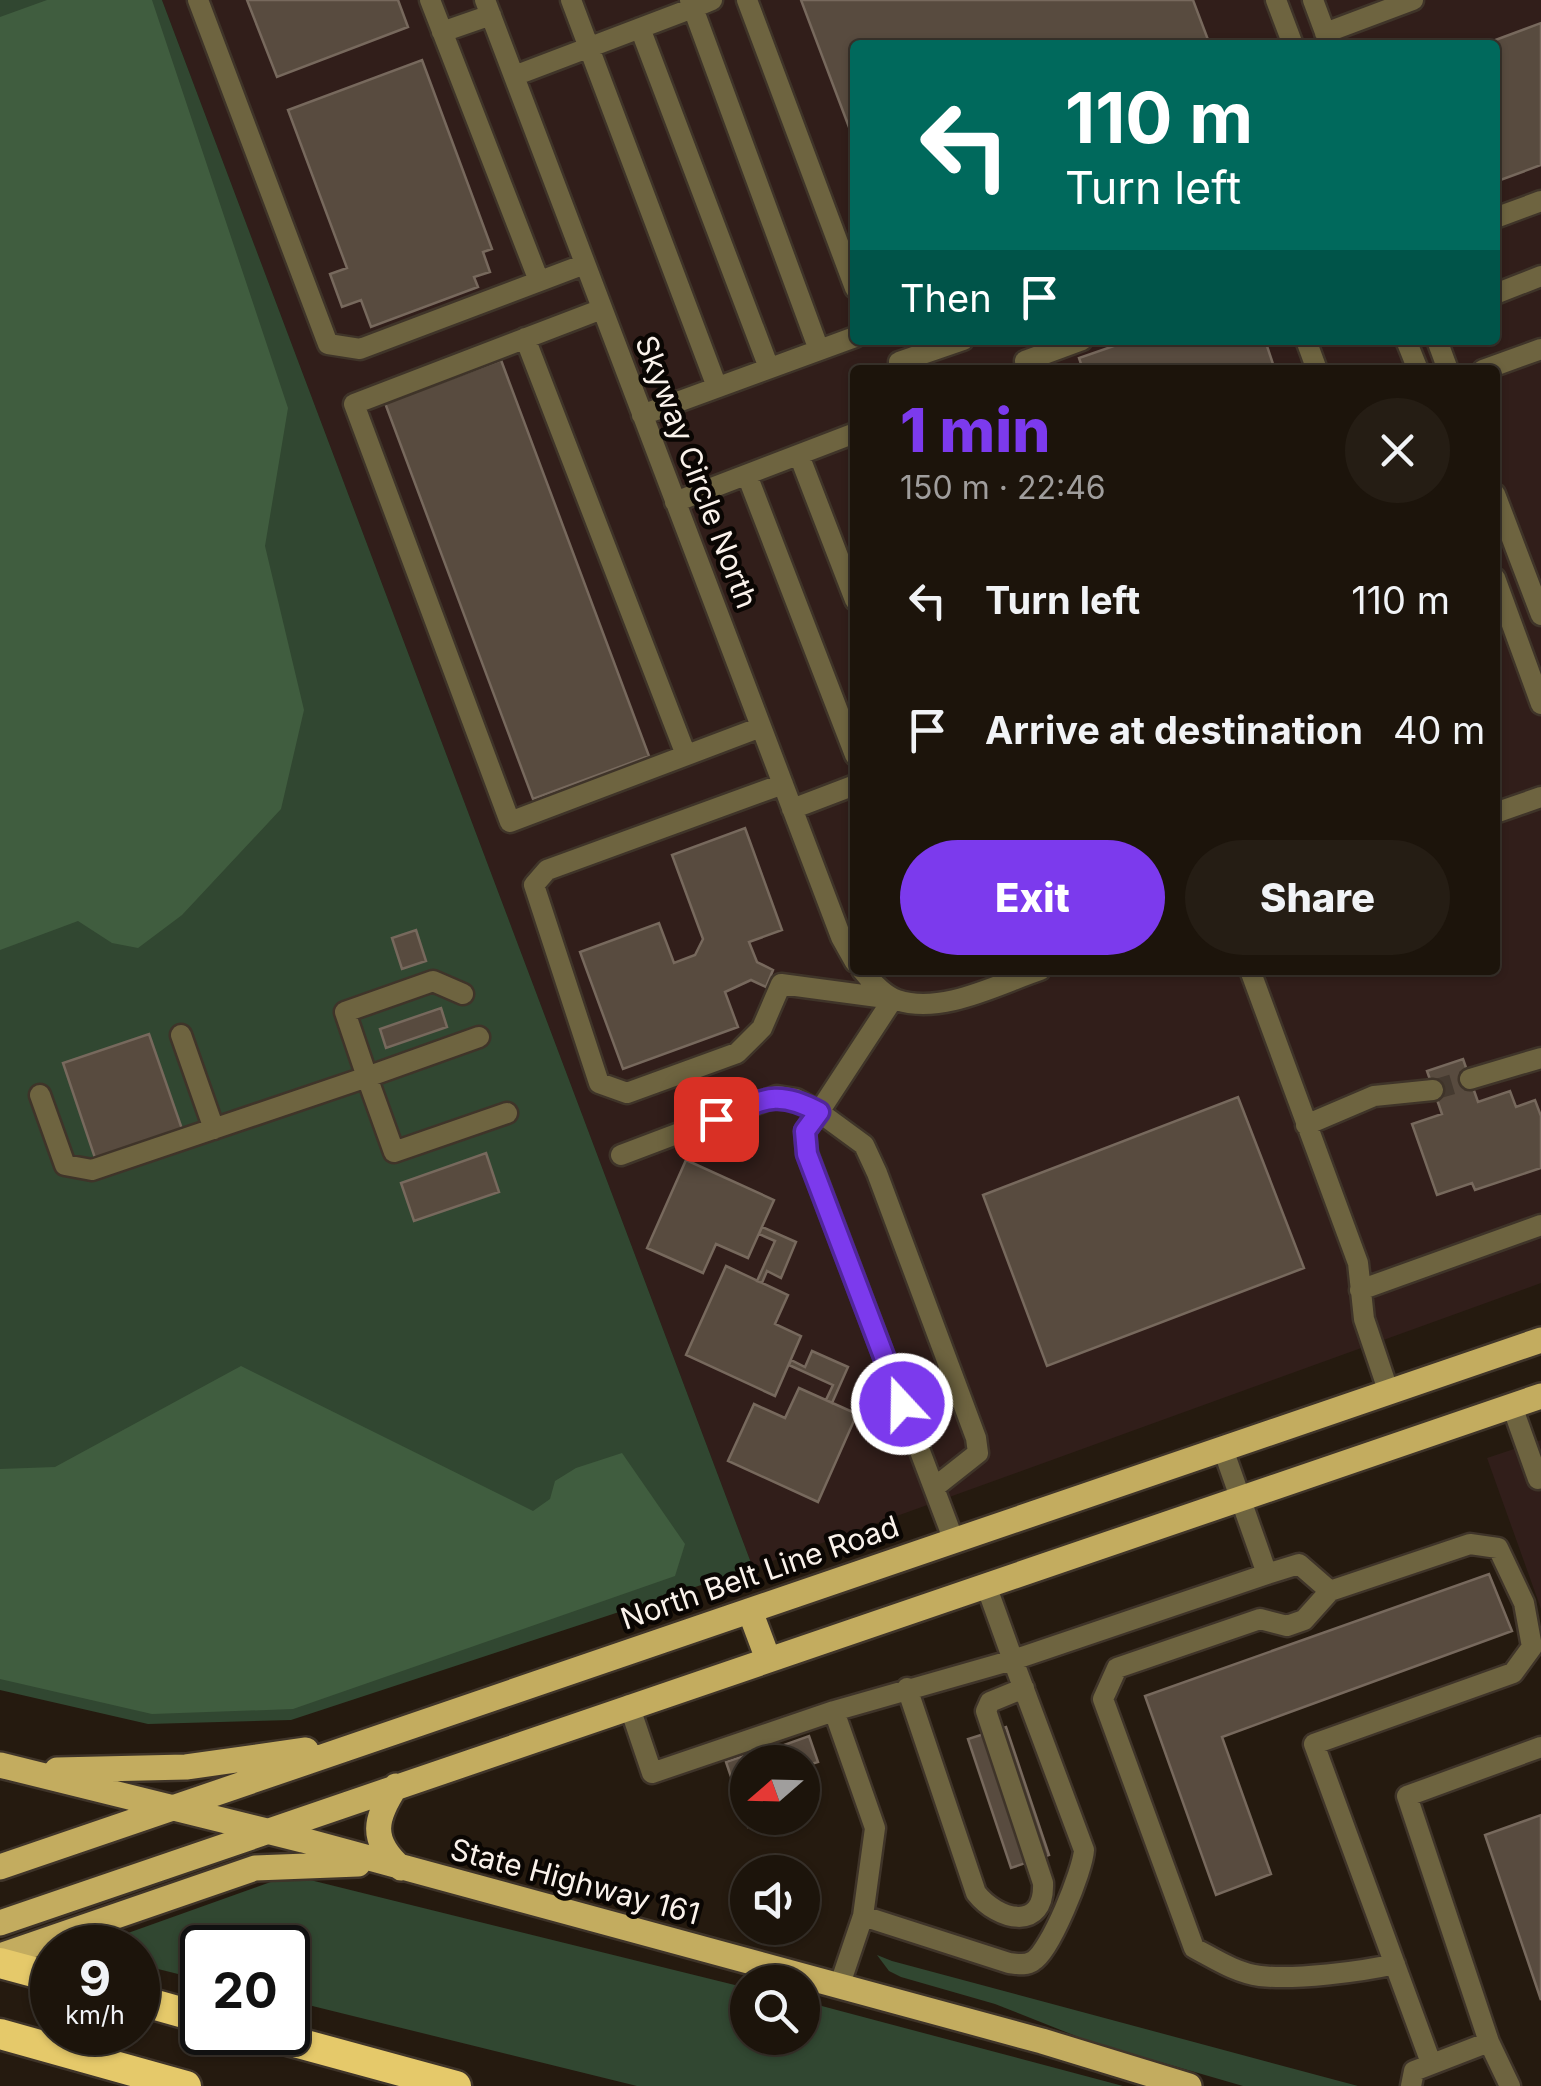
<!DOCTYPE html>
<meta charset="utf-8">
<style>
body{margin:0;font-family:Inter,sans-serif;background:#251d14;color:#f1f3f6;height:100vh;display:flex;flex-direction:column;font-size:38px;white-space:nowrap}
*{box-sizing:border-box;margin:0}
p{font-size:32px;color:#a09e9d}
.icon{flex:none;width:55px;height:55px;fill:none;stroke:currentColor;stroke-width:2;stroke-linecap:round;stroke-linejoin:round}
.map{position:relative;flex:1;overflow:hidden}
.panel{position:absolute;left:850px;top:365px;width:650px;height:610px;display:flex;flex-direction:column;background:#1c140b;border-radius:10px;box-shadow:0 2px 8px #0004,0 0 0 2px #3a332c}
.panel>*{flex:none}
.hud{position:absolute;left:850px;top:40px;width:650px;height:305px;border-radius:10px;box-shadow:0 2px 8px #0004,0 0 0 2px #3a332c;background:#00695c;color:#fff;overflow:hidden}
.needle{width:65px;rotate:250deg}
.tools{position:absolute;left:730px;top:1745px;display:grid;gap:20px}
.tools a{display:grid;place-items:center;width:90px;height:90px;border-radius:50%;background:#1c140b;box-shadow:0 2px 8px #0004,0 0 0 2px #3a332c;font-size:50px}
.speed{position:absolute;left:30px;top:1925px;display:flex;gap:20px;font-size:50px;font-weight:700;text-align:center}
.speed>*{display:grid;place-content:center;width:130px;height:130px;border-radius:50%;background:#1c140b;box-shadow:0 2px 8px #0004,0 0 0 2px #3a332c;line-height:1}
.speed small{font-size:25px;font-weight:400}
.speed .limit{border:5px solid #111;border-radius:15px;background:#fff;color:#111}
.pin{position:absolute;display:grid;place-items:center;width:85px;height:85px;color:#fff;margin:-42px;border-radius:20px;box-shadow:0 5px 15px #0006}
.me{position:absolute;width:110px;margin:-55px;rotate:339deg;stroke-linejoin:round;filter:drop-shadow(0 0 8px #0008)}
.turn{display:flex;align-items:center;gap:35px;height:210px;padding:0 50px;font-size:45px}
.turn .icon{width:130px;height:130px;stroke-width:2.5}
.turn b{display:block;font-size:70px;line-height:85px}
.then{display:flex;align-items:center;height:95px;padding:0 50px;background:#0003;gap:20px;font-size:38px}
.round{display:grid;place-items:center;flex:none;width:105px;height:105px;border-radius:52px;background:#251d14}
.overview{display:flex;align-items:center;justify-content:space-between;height:170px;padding:0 50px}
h1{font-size:60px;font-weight:800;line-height:75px;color:#7c3aed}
.action{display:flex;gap:20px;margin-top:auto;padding:20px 50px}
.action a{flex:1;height:115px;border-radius:60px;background:#7c3aed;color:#fff;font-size:40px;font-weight:800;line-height:115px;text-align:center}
.action a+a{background:#251d14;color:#f1f3f6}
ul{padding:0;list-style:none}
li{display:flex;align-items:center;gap:30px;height:130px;padding:0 50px}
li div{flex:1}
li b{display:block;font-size:38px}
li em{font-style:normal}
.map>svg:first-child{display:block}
.commercial{fill:#311e1a;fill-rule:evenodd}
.green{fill:#314731}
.forest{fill:#405d3f}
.building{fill:#584b3f;stroke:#77695d;stroke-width:2.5}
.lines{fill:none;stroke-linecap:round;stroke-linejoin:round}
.minor-tunnel{stroke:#453a30;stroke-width:20;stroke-dasharray:20 10;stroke-linecap:butt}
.minor-casing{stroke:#3f3429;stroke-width:25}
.major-casing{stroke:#3f3429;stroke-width:30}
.highway-casing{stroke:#3f3429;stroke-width:35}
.minor{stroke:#6e6440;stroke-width:20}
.major{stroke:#c3ac5f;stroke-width:25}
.highway{stroke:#e5c96a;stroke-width:30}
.route-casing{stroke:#51269a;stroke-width:25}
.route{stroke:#7c3aed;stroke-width:18}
.labels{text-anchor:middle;stroke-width:9;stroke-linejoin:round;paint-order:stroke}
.street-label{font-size:30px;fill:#faf2eb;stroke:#0a0603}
</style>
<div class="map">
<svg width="1541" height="2086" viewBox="0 0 1541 2086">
<rect width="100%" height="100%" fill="#251a0f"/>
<path class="commercial" d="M 162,0 L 1541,0 L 1541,1283 L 753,1568 ZM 855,45 L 1495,45 L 1495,340 L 855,340 ZM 855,370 L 1495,370 L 1495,970 L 855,970 Z
M 1541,1440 L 1541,1609 L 1487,1458 Z"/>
<path class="green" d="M 0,0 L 162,0 L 753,1568 L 291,1720 L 148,1724 L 0,1690 Z
M 290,1875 L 747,1988 L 748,2038 L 802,2038 L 803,2001 L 1123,2086 L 637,2086 L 288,2000 L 288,1948 L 202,1948 L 202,1980 L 138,1964 L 138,1948 L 86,1948 Z
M 877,1955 L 892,1961 L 1358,2086 L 1243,2086 L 1091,2042 L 995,2004 L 901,1977 L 889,1971 Z"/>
<path class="forest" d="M 47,0 L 152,0 L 288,408 L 265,546 L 304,710 L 281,809 L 182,915 L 138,948 L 112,943 L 78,921 L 0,950 L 0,17 Z
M 241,1366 L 533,1511 L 550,1499 L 555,1481 L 576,1468 L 622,1453 L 685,1544 L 675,1576 L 293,1709 L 152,1714 L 0,1679 L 0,1469 L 55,1467 Z"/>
<path class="building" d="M 247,0 L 398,0 L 408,27 L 277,77 Z
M 801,0 L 1193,0 L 1210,45 L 855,45 L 855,143 Z
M 1541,23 L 1541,165 L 1495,182 L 1495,45 L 1482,45 Z
M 422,60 L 492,249 L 483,252 L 490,272 L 474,277 L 478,287 L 371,327 L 361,300 L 342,307 L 330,274 L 347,268 L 288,110 Z
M 1131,340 L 1265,340 L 1275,370 L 1083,370 L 1079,358 Z
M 501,360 L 649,756 L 533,799 L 385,403 Z
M 745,828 L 782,930 L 749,942 L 757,962 L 773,970 L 766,987 L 751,980 L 725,992 L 738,1027 L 623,1069 L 580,952 L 659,923 L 674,963 L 695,955 L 703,939 L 672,855 Z
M 416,930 L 426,961 L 402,969 L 392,938 Z
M 441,1008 L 447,1027 L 386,1048 L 380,1029 Z
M 149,1034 L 182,1129 L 95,1158 L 63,1063 Z
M 1463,1059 L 1478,1102 L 1510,1091 L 1516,1107 L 1535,1100 L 1541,1116 L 1541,1168 L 1475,1190 L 1472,1183 L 1437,1195 L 1412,1124 L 1442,1114 L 1427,1071 Z
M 1238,1097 L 1304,1268 L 1047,1366 L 983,1195 Z
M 486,1153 L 499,1192 L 414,1221 L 401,1183 Z
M 686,1160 L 774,1200 L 748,1258 L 716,1244 L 703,1273 L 647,1248 Z
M 762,1227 L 796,1242 L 781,1278 L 767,1271 L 762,1283 L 757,1281 L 775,1241 L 759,1234 Z
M 726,1266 L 788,1295 L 775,1324 L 801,1336 L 775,1396 L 686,1355 Z
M 812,1351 L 848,1367 L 832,1403 L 826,1400 L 833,1385 L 789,1365 L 791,1360 L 805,1367 Z
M 799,1388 L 857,1414 L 818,1502 L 728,1461 L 754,1404 L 785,1418 Z
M 1489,1574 L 1512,1631 L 1222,1737 L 1271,1874 L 1216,1895 L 1145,1696 Z
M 1006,1727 L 1049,1855 L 1011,1868 L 968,1739 Z
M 809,1736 L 818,1762 L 802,1767 L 802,1762 L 774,1762 L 770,1750 Z
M 770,1747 L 774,1762 L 748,1762 L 748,1818 L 774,1818 L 748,1827 L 726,1762 Z
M 1541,1815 L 1541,2000 L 1485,1835 Z"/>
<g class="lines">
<path class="minor-tunnel" d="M 1433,1090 L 1470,1079"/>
<defs>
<path id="minor" d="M 198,0 L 328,344 L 360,349 L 585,264
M 430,0 L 539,281
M 485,0 L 841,937 L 855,962
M 571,0 L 717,387
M 712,0 L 693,8 L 819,350
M 747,0 L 855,288
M 1276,0 L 1293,45
M 1313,0 L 1329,43
M 640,28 L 769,368
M 442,32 L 491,15
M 1325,33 L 1413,0
M 514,76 L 693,8 L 690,0
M 1495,218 L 1541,201
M 1495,294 L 1541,276
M 602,309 L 354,404 L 510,822 L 761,727
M 525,338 L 686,755
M 1306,340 L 1317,370
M 1406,340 L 1418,370
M 1437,340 L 1448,370
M 902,370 L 899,362 L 963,340
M 1028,370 L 1025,361 L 1082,340
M 1483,370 L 1541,349
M 642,415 L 855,337
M 799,455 L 855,600
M 747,475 L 855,755
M 1495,494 L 1541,615
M 675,502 L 855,433
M 1495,578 L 1541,704
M 783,784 L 547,870 L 534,885 L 599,1083 L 627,1093 L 737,1053 L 762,1028 L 781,984 L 893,999 L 819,1112 L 864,1145 L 877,1173 L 976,1438 L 978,1453 L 935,1487
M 792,809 L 855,785
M 1495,813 L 1541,797
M 862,970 C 871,981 883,995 897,1000 C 942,1015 998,984 1040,970
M 1250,970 L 1358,1263 L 1364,1319 L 1389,1393
M 181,1035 L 214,1129
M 479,1037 L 367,1077 L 394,1152 L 507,1113
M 1470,1079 L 1541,1058
M 40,1095 L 65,1165 L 92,1170 L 367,1077 L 345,1012 L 433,981 L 463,994
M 1306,1125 L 1374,1096 L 1433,1090
M 621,1155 L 777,1096 L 796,1099 L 819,1112 L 805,1131 L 807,1153 L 954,1541
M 1360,1290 L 1541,1225
M 1512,1406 L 1538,1479 L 1541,1477
M 1267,1574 L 1299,1564 L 1330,1591 L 1470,1544 L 1498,1548 L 1524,1603 L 1532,1647 L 1513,1673 L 1314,1744 L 1431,2063
M 986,1585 L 1013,1660 L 1267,1574 L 1223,1449
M 1330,1591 L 1304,1620 L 1287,1626 L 1260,1619 L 1117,1668 L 1103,1699 L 1194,1948 C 1215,1959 1236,1973 1260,1976 C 1295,1980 1360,1972 1395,1964
M 907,1688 L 976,1893 C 998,1921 1045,1932 1043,1883 L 986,1711 L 990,1702 L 1024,1688
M 629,1705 L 652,1773 L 834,1711 L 1013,1660 L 1084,1850 C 1083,1870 1050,1952 1033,1961 C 1026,1966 1018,1964 1009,1963 L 863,1916 L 839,1987
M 834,1711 L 875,1828 L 863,1916
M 1489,2042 L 1510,2086
M 1411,2086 L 1414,2071 L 1489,2042 L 1407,1796 L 1541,1747"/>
<path id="major" d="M 750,1611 L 768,1659
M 0,1765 L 303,1840 L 1042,2041 L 1189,2086
M 57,1770 L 186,1767 L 306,1750
M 396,1786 C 375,1818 369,1840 401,1868
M 0,1867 L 1541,1340
M 0,1923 L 1541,1396
M 0,1956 L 255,1868 L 358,1864"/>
<path id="highway" d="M 0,1963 L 52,1977
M 138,2000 L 202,2018
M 258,2032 L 456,2086
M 0,2034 L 186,2086"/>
</defs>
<use href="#minor" class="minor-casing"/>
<use href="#major" class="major-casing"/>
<use href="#highway" class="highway-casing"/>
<use href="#minor" class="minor"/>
<use href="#major" class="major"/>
<use href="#highway" class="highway"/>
</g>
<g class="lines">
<defs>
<path id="route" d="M 716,1119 C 761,1102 773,1087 819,1112 L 805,1131 L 807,1154 L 902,1404"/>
</defs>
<use href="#route" class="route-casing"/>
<use href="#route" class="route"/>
</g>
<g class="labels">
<g class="street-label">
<text transform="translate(696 472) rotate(69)" y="10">Skyway Circle North</text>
<text transform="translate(760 1573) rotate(-19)" y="10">North Belt Line Road</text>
<text transform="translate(575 1882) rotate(15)" y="10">State Highway 161</text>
</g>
</g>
</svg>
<div class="tools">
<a><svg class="needle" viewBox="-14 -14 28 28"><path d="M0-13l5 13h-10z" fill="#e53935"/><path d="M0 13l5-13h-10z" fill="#a09e9d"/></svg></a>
<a><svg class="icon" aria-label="sound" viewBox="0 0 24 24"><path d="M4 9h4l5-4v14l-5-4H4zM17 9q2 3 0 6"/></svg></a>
<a><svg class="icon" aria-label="search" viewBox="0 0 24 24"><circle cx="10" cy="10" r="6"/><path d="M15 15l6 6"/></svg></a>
</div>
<div class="speed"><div>9<small>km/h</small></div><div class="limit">20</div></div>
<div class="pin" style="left:716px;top:1119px;background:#d93025"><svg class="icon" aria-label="arrive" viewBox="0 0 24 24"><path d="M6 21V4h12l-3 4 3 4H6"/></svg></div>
<svg class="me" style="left:902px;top:1404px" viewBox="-20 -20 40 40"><circle r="17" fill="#7c3aed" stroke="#fff" stroke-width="3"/><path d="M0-11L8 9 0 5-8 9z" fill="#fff"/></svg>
<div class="hud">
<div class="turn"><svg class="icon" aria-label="left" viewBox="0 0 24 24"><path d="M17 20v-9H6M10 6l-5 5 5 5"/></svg><div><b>110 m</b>Turn left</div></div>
<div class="then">Then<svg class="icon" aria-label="arrive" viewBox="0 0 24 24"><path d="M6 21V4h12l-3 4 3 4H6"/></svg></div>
</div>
<section class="panel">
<div class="overview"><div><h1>1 min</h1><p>150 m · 22:46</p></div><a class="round"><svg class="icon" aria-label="close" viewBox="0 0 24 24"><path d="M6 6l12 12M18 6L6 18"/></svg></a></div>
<ul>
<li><svg class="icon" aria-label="left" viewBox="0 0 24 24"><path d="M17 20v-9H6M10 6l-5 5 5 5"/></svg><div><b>Turn left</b></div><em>110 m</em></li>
<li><svg class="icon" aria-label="arrive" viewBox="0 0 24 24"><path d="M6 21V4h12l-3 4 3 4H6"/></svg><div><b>Arrive at destination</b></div><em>40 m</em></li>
</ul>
<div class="action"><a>Exit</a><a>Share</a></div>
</section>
</div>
